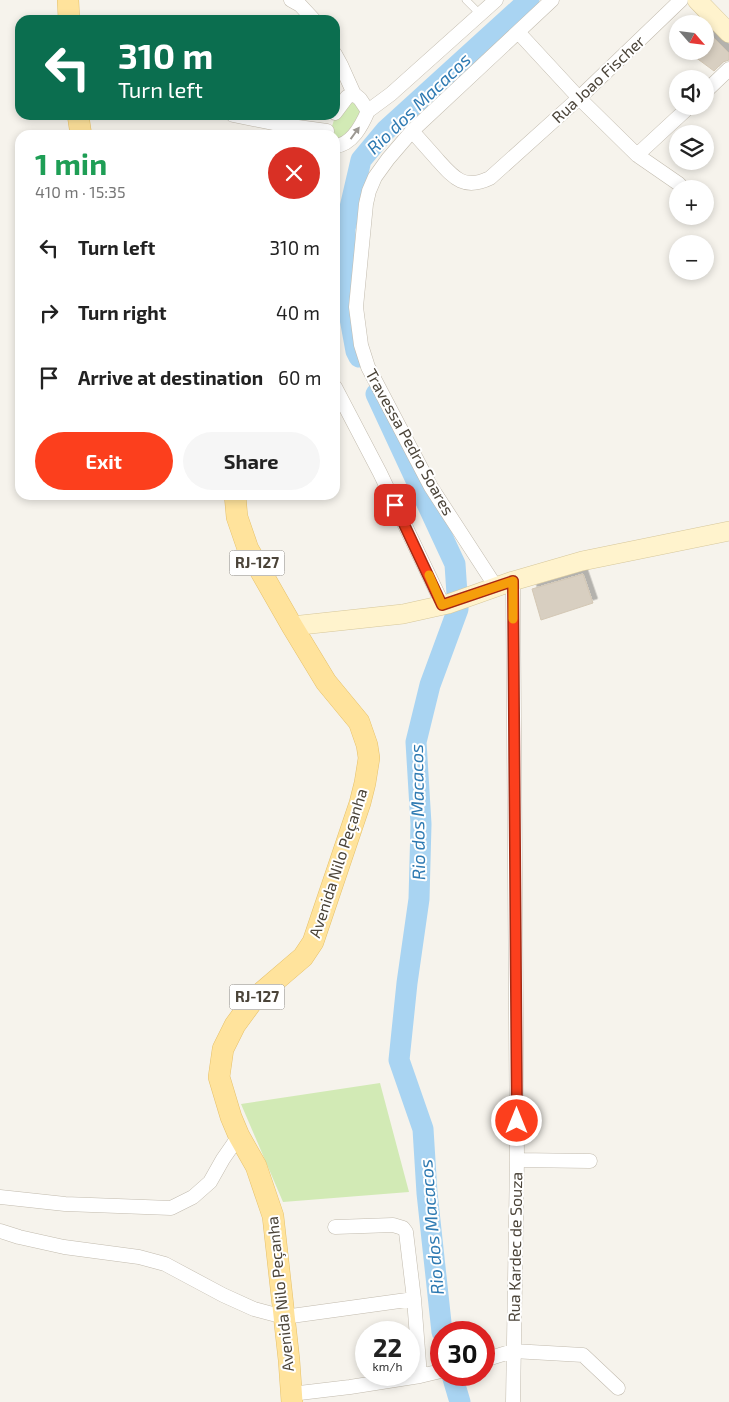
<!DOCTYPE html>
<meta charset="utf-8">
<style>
body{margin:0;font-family:"Exo 2",sans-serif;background:#f6f6f6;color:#222;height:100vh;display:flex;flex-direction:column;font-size:19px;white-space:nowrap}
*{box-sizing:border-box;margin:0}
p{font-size:16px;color:#767676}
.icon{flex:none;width:28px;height:28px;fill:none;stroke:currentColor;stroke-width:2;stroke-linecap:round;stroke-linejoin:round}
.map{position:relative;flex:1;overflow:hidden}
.sheet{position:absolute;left:15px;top:130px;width:325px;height:370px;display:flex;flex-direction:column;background:#fff;border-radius:15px;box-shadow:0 2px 8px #0003}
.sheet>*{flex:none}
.hud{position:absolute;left:15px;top:15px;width:325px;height:105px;border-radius:15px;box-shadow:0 2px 8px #0003;background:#0b6e4f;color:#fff;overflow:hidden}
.needle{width:32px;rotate:118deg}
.tools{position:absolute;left:669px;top:15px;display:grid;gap:10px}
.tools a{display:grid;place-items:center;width:45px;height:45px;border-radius:50%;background:#fff;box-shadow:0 2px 8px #0003;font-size:25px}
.speed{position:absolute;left:355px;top:1321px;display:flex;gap:10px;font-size:25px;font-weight:700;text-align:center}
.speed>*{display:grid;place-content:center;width:65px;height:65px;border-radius:50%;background:#fff;box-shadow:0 2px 8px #0003;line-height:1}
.speed small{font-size:12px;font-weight:400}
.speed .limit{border:8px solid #d22;background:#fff;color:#111}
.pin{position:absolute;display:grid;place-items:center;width:42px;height:42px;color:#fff;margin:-21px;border-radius:10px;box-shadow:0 2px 8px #0006}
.me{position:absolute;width:55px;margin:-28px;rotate:0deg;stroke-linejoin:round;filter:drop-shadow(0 0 4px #0008)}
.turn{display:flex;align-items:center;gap:18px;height:105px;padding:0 20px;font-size:22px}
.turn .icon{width:65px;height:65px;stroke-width:2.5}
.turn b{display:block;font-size:35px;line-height:42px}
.round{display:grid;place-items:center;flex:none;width:52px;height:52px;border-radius:26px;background:#f6f6f6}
.overview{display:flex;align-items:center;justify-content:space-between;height:85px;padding:0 20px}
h1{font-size:30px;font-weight:700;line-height:38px;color:#1e9e55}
.action{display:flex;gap:10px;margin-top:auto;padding:10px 20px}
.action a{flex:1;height:58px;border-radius:30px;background:#fc3f1d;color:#fff;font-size:20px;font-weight:700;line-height:58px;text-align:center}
.action a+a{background:#f6f6f6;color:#222}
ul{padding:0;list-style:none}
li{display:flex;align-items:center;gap:15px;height:65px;padding:0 20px}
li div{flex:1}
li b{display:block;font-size:19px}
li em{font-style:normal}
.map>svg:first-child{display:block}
.green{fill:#d2eab5}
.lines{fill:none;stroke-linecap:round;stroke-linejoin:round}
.river{stroke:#a9d4f2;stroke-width:21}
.building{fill:#d8cfc1;stroke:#d3c7b4;filter:url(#shadow)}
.lane-casing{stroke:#c2bbae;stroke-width:8}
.street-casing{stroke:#c2bbae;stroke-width:15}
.secondary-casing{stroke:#d6c79b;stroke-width:20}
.primary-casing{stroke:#e6c16a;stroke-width:22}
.lane{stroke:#fff;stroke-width:7}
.street{stroke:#fff;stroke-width:14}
.secondary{stroke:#fff3cd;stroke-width:19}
.primary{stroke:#ffe39c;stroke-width:21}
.oneway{fill:#9c9892}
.route-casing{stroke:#a42913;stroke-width:12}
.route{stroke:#fc3f1d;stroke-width:9}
.slow{stroke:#f59e0b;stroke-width:9}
.labels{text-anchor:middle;stroke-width:4;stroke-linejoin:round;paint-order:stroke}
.shield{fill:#fff;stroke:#817c74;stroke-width:1}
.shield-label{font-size:15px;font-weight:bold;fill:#4b4439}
.street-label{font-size:16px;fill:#4b4439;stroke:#fff}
.water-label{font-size:18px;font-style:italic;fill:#2e7ab2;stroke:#fff}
</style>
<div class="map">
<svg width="729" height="1402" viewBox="0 0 729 1402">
<defs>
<filter id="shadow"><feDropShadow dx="4.5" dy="-4.5" stdDeviation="0" flood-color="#0004"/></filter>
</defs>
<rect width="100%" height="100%" fill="#f6f3ec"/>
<path class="green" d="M 350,96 L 368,111 L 350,137 L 335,141 L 335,135 L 329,135 L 335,117 Z
M 380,1083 L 409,1192 L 283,1202 L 241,1104 Z"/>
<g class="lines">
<path class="river" d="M 359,357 L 356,351 L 347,302 L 345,229 L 361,160 L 386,130 L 529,0
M 376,394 L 455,564 L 458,609 L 430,685 L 416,742 L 421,824 L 419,899 L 407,983 L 399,1060 L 423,1129 L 427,1193 L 442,1332
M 452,1375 L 460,1402"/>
</g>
<path class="building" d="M 710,34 L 729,53 L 729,60 L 723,62 L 714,71 L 687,51 L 705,51 L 705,39 Z
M 583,574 L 593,603 L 541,620 L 532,589 Z"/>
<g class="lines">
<defs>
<path id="lane" d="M 466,0 L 480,14"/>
<path id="street" d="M 291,0 L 300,5 L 314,20
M 518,32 L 579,98 L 637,155 L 679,184
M 335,54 L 341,65 L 354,94
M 705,92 L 729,69
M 368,111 L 391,94 L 496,0
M 335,113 L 347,97 L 354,94 L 360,99 L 368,111
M 233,115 L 283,125 L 327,131
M 412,131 C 420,140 428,149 436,158 C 453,177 463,191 490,178 L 579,98 L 681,0
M 335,146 C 352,145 362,125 368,111
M 637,155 L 690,106
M 335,387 L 380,473 L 443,605
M 496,587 L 431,487 L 368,367 L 361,345 L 356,307 L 366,204 L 369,191 L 375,177 L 388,159 L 412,131 L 552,0
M 517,1160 L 590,1161
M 0,1197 L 65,1204 L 171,1208 L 193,1197 L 210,1182 L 223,1159 L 239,1136
M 335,1227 L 393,1225 L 403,1228 L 406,1232 L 414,1299 L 420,1376
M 0,1231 L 19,1237 L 64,1247 L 139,1257 L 165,1264 L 223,1295 L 254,1309 L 284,1317 L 414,1299
M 484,1360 L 513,1351 L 583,1355 L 618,1388
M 291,1394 L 350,1387 L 420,1376 L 441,1371
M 513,1402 L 517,1160 L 513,581"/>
<path id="secondary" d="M 697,0 L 729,33
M 292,626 L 403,614 L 448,604 L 513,581 L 582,561 L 729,531"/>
<path id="primary" d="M 68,0 L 69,20
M 78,115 L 81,135
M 235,495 L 237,517 L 248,549 L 292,626 L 326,682 L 359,722 L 367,745 L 369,758 L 365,783 L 360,803 L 313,942 L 303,957 L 254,999 L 235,1025 L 223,1049 L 219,1077 L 231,1117 L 239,1136 L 256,1166 L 273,1216 L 289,1360 L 292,1402"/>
</defs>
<use href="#lane" class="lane-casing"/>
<use href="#street" class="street-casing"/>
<use href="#secondary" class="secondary-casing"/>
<use href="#primary" class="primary-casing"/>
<use href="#lane" class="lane"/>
<use href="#street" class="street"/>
<use href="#secondary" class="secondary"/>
<use href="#primary" class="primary"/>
</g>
<defs><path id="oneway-solid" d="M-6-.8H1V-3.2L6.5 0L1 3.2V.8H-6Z" transform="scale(1.25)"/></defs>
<use class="oneway" href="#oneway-solid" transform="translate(355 133) rotate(-54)"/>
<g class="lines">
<defs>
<path id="route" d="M 395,505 L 442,605 L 513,581 L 517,1121"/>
</defs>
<use href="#route" class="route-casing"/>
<use href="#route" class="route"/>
<path class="slow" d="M 429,575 L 442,605 L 513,581 L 513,619"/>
</g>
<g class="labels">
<g class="shield">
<rect x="229.5" y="550.5" width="55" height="25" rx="4"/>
<rect x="229.5" y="984.5" width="55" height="25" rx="4"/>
</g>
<g class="shield-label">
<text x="257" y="568">RJ-127</text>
<text x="257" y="1002">RJ-127</text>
</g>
<g class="street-label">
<text transform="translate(598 79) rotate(-43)" y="6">Rua Joao Fischer</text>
<text transform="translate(410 442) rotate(61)" y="6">Travessa Pedro Soares</text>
<text transform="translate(338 863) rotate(-72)" y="6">Avenida Nilo Peçanha</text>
<text transform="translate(515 1247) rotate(-89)" y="6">Rua Kardec de Souza</text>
<text transform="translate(280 1294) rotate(-96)" y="6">Avenida Nilo Peçanha</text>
</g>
<g class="water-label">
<text transform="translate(419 104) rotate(-44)" y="6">Rio dos Macacos</text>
<text transform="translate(418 812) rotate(-91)" y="6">Rio dos Macacos</text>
<text transform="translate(432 1227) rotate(-95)" y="6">Rio dos Macacos</text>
</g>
</g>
</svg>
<div class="tools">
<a><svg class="needle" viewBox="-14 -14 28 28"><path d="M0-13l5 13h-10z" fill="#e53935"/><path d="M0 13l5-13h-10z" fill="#767676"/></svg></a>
<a><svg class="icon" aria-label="sound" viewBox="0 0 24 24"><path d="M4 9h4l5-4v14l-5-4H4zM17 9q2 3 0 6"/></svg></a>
<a><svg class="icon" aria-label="layers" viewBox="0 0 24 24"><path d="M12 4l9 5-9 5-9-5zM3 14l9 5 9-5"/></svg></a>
<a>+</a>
<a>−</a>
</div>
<div class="speed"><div>22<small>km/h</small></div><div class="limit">30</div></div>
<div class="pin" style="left:395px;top:505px;background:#d93025"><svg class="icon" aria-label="arrive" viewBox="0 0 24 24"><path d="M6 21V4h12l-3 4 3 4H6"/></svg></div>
<svg class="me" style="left:517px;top:1121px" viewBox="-20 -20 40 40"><circle r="17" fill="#fc3f1d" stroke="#fff" stroke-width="3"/><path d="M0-11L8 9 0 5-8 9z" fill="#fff"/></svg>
<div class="hud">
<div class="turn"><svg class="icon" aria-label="left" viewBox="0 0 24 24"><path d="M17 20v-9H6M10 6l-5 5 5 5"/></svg><div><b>310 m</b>Turn left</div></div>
</div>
<section class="sheet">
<div class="overview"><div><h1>1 min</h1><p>410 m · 15:35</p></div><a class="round" style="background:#d93025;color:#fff"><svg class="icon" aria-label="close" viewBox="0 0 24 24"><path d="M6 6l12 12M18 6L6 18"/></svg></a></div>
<ul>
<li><svg class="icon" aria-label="left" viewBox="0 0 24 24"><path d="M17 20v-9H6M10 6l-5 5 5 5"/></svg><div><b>Turn left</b></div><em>310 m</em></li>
<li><svg class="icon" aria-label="right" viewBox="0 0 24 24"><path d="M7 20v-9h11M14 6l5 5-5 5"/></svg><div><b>Turn right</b></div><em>40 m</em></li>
<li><svg class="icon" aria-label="arrive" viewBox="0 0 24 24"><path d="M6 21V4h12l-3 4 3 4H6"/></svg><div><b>Arrive at destination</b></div><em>60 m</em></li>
</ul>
<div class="action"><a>Exit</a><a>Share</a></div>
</section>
</div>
